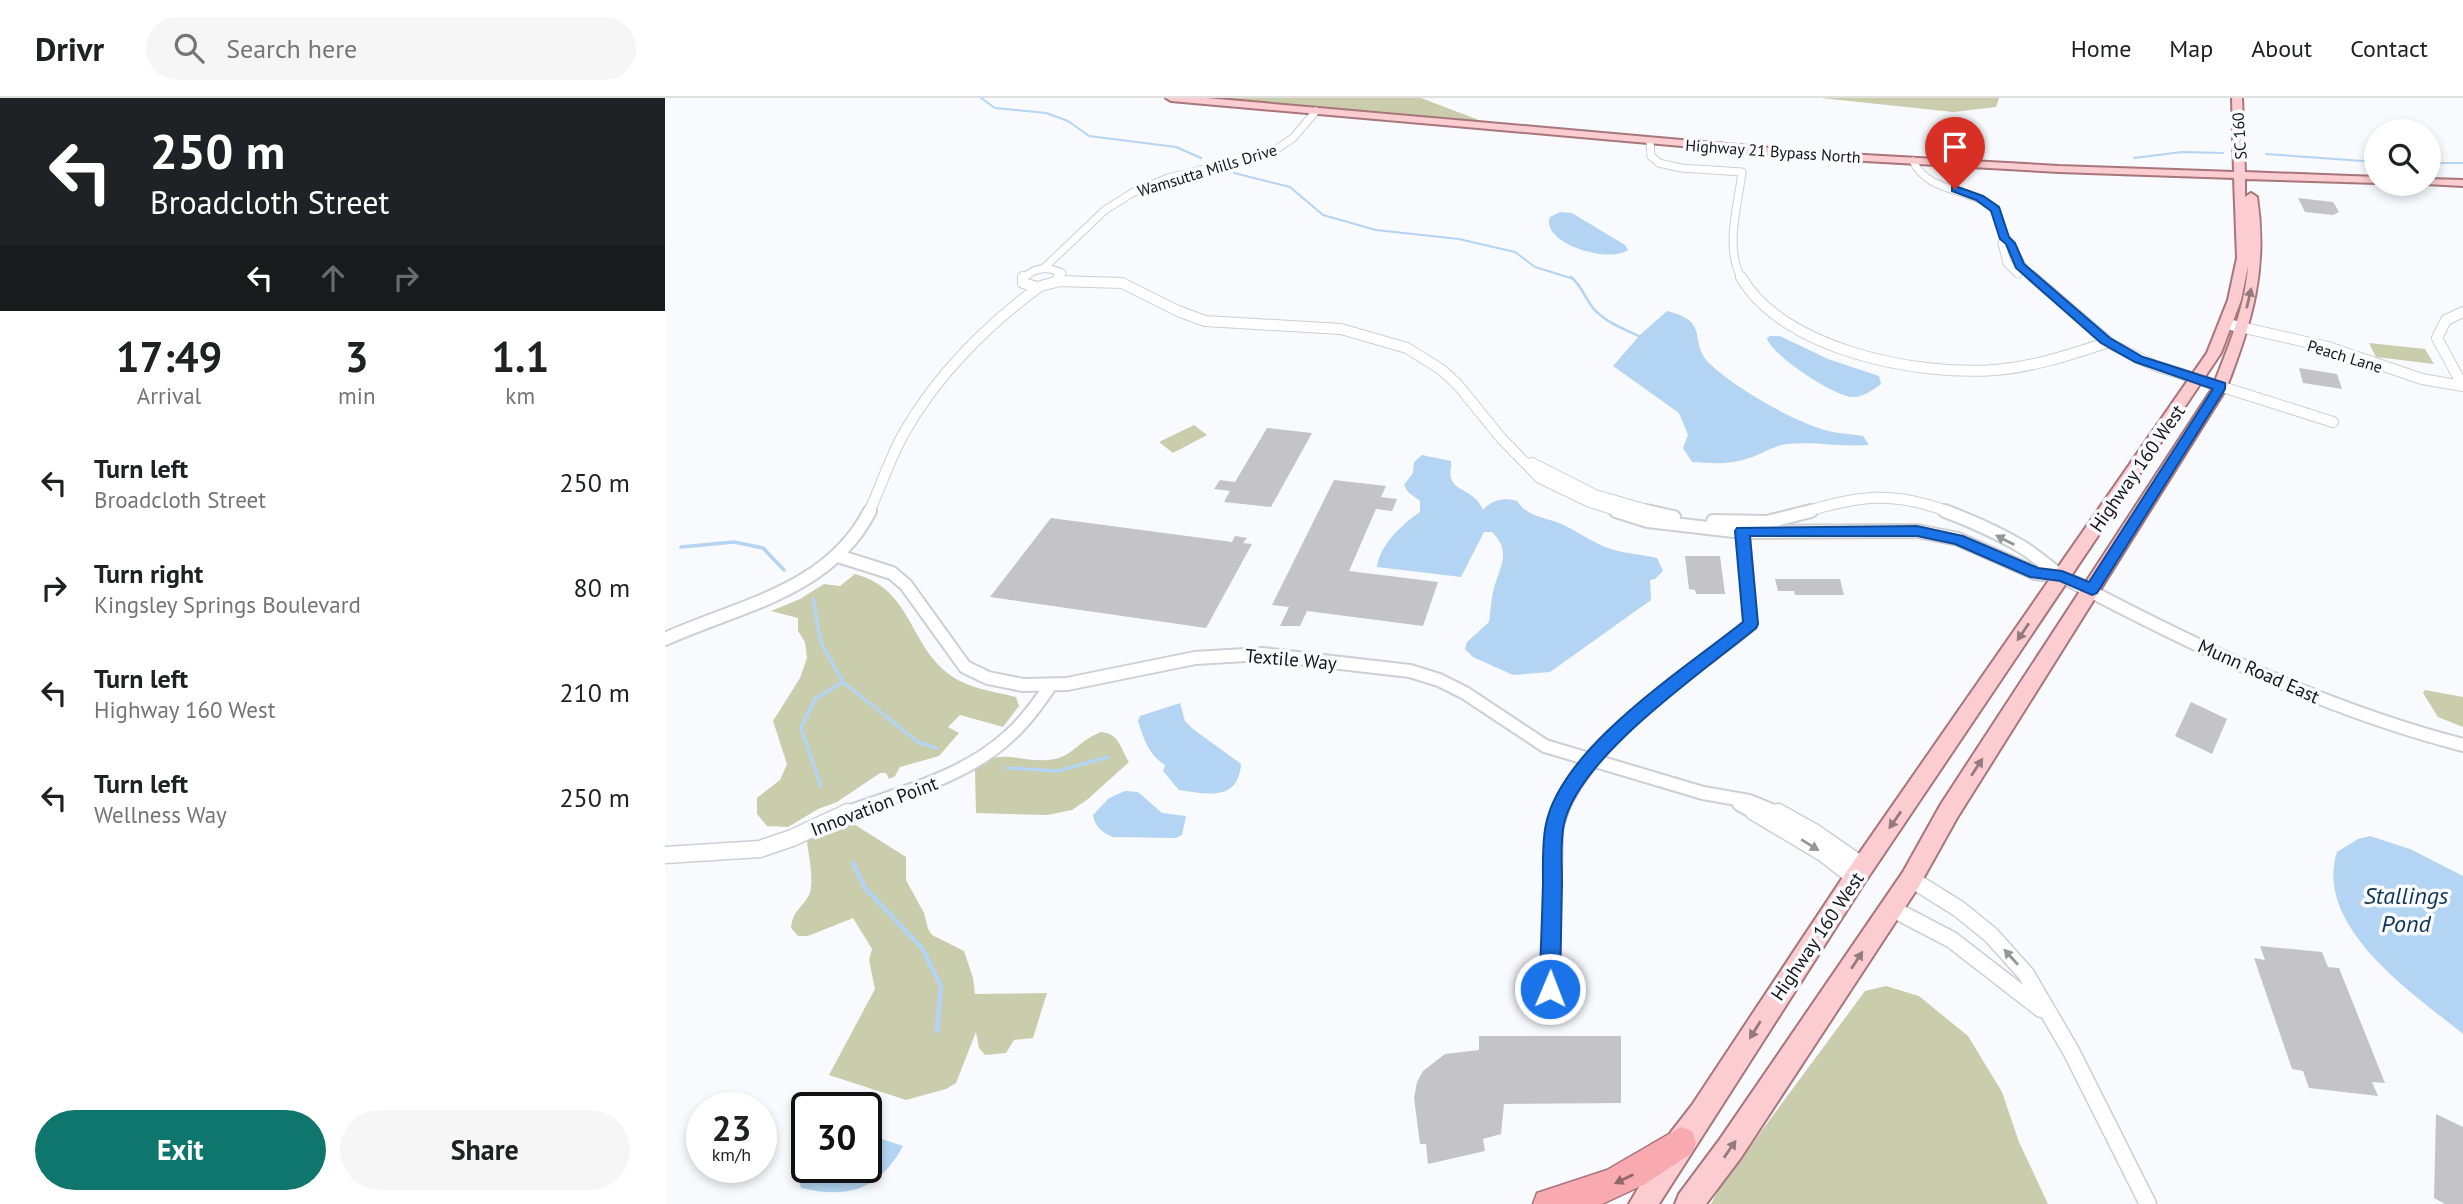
<!DOCTYPE html>
<style>
body{margin:0;font-family:"PT Sans",sans-serif;background:#f6f6f6;color:#202124;height:100vh;display:flex;flex-direction:column;font-size:26px;white-space:nowrap}
*{box-sizing:border-box;margin:0}
p{font-size:23px;color:#757577}
.icon{flex:none;width:38px;height:38px;fill:none;stroke:currentColor;stroke-width:2;stroke-linecap:round;stroke-linejoin:round}
.map{position:relative;flex:1;overflow:hidden}
.drawer{display:flex;flex-direction:column;background:#fff;width:665px}
.drawer>*{flex:none}
.banner{background:#202124;color:#fff;overflow:hidden}
.tools{position:absolute;left:1699px;top:21px;display:grid;gap:14px}
.tools a{display:grid;place-items:center;width:77px;height:77px;border-radius:50%;background:#fff;box-shadow:0 4px 10px #0003;font-size:35px}
.speed{position:absolute;left:21px;top:994px;display:flex;gap:14px;font-size:35px;font-weight:700;text-align:center}
.speed>*{display:grid;place-content:center;width:91px;height:91px;border-radius:50%;background:#fff;box-shadow:0 4px 10px #0003;line-height:1}
.speed small{font-size:18px;font-weight:400}
.speed .limit{border:4px solid #111;border-radius:10px;background:#fff;color:#111}
.pin{position:absolute;display:grid;place-items:center;width:60px;height:60px;color:#fff;margin:-72px -30px;border-radius:50% 50% 50% 0;rotate:-45deg;box-shadow:0 0 7px #0007}
.pin .icon{rotate:45deg}
.me{position:absolute;width:77px;margin:-38px;rotate:1deg;stroke-linejoin:round;filter:drop-shadow(0 0 5px #0008)}
.turn{display:flex;align-items:center;gap:24px;height:147px;padding:0 35px;font-size:32px}
.turn .icon{width:91px;height:91px;stroke-width:2.5}
.turn b{display:block;font-size:49px;line-height:60px}
.lanes{display:flex;align-items:center;height:66px;padding:0 35px;background:#0003;justify-content:center;gap:35px;direction:ltr}
.lanes .off{opacity:.35}
.eta{display:flex;justify-content:space-evenly;align-items:center;height:119px;text-align:center}
.eta b{font-size:42px;font-weight:700;line-height:49px}
.cta{display:flex;gap:14px;margin-top:auto;padding:14px 35px}
.cta a{flex:1;height:80px;border-radius:42px;background:#0f766e;color:#fff;font-size:28px;font-weight:700;line-height:80px;text-align:center}
.cta a+a{background:#f6f6f6;color:#202124}
ul{padding:0;list-style:none}
li{display:flex;align-items:center;gap:21px;height:105px;padding:0 35px}
li div{flex:1}
li b{display:block;font-size:26px}
li em{font-style:normal}
header{display:flex;align-items:center;gap:42px;box-sizing:border-box;height:98px;padding:0 35px;background:#fff;border-bottom:2px solid #e0e0e0}
header strong{font-size:33px}
nav{display:flex;gap:38px;margin-inline-start:auto;font-size:24px}
.search{width:490px;height:63px;background:#f6f6f6;display:flex;align-items:center;gap:18px;box-sizing:border-box;padding:0 24px;border-radius:38px;color:#757577;font-size:26px}
main{display:flex;flex:1;min-height:0}
.map>svg:first-child{display:block}
.green{fill:#c9cdac}
.water{fill:#b3d4f2}
.lines{fill:none;stroke-linecap:round;stroke-linejoin:round}
.stream-far3{stroke:#b3d4f2;stroke-width:2}
.stream-far2{stroke:#b3d4f2;stroke-width:2.5}
.stream-far1{stroke:#b3d4f2;stroke-width:3.5}
.stream{stroke:#b3d4f2;stroke-width:4.5}
.building{fill:#c4c3c8}
.street-far3-casing{stroke:#cccfd3;stroke-width:9}
.street-far2-casing{stroke:#cccfd3;stroke-width:12}
.street-far1-casing{stroke:#cccfd3;stroke-width:16}
.street-casing{stroke:#cccfd3;stroke-width:19}
.primary-casing{stroke:#a8767a;stroke-width:4}
.highway-casing{stroke:#a8767a;stroke-width:3}
.street-far3{stroke:#fff;stroke-width:7}
.street-far2{stroke:#fff;stroke-width:10}
.street-far1{stroke:#fff;stroke-width:12}
.street{stroke:#fff;stroke-width:16}
.primary{fill:#fbccd0;fill-rule:evenodd}
.highway{fill:#f8aab0;fill-rule:evenodd}
.oneway{fill:#937a7d}
.oneway2{fill:#959697}
.oneway3{fill:#91676b}
.route{fill:#1a73e8;stroke:#114b97;stroke-width:2}
.labels{text-anchor:middle;stroke-width:7;stroke-linejoin:round;paint-order:stroke}
.far-street-label{font-size:16px;fill:#141517;stroke:#f8fafe}
.street-label{font-size:19px;fill:#141517;stroke:#f8fafe}
.near-water-label{font-size:24px;font-style:italic;fill:#0e3553;stroke:#f8fafe}
</style>
<header>
<strong>Drivr</strong>
<div class="search"><svg class="icon" aria-label="search" viewBox="0 0 24 24"><circle cx="10" cy="10" r="6"/><path d="M15 15l6 6"/></svg>Search here</div>
<nav><a>Home</a><a>Map</a><a>About</a><a>Contact</a></nav>
</header>
<main>
<section class="drawer">
<div class="banner">
<div class="turn"><svg class="icon" aria-label="left" viewBox="0 0 24 24"><path d="M17 20v-9H6M10 6l-5 5 5 5"/></svg><div><b>250 m</b>Broadcloth Street</div></div>
<div class="lanes"><svg class="icon" aria-label="left" viewBox="0 0 24 24"><path d="M17 20v-9H6M10 6l-5 5 5 5"/></svg><svg class="icon off" aria-label="ahead" viewBox="0 0 24 24"><path d="M12 20V5M6 11l6-6 6 6"/></svg><svg class="icon off" aria-label="right" viewBox="0 0 24 24"><path d="M7 20v-9h11M14 6l5 5-5 5"/></svg></div>
</div>
<div class="eta">
<div><b>17:49</b><p>Arrival</p></div>
<div><b>3</b><p>min</p></div>
<div><b>1.1</b><p>km</p></div>
</div>
<ul>
<li><svg class="icon" aria-label="left" viewBox="0 0 24 24"><path d="M17 20v-9H6M10 6l-5 5 5 5"/></svg><div><b>Turn left</b><p>Broadcloth Street</p></div><em>250 m</em></li>
<li><svg class="icon" aria-label="right" viewBox="0 0 24 24"><path d="M7 20v-9h11M14 6l5 5-5 5"/></svg><div><b>Turn right</b><p>Kingsley Springs Boulevard</p></div><em>80 m</em></li>
<li><svg class="icon" aria-label="left" viewBox="0 0 24 24"><path d="M17 20v-9H6M10 6l-5 5 5 5"/></svg><div><b>Turn left</b><p>Highway 160 West</p></div><em>210 m</em></li>
<li><svg class="icon" aria-label="left" viewBox="0 0 24 24"><path d="M17 20v-9H6M10 6l-5 5 5 5"/></svg><div><b>Turn left</b><p>Wellness Way</p></div><em>250 m</em></li>
</ul>
<div class="cta"><a>Exit</a><a>Share</a></div>
</section>
<div class="map">
<svg width="1798" height="1106" viewBox="0 0 1798 1106">
<rect width="100%" height="100%" fill="#f8fafe"/>
<path class="green" d="M 551,0 L 756,0 L 819,24 Z
M 1156,0 L 1334,0 L 1331,9 L 1288,14 Z
M 1704,245 L 1760,251 L 1769,266 L 1711,259 Z
M 529,327 L 542,337 L 508,355 L 494,344 Z
M 190,476 C 245,491 243,541 280,573 C 299,590 327,593 351,599 L 354,608 L 338,629 L 295,617 L 283,629 L 294,635 L 274,658 L 235,669 L 230,678 L 224,681 L 221,675 L 215,675 L 172,704 L 153,711 L 123,729 L 102,728 L 92,716 L 92,700 L 115,682 L 122,666 L 108,623 L 135,580 L 142,560 L 140,544 L 133,533 L 133,520 L 106,513 L 135,501 L 159,486 L 175,488 Z
M 1760,592 L 1798,599 L 1798,629 L 1773,619 L 1758,595 Z
M 436,634 C 455,636 455,650 464,664 L 423,701 L 407,712 L 382,717 L 311,715 L 310,672 C 315,668 322,661 328,660 C 346,655 370,667 394,660 C 410,654 417,641 436,634 Z
M 181,721 L 241,759 L 241,782 L 259,815 L 263,831 L 267,837 L 299,853 L 308,880 L 310,896 L 382,895 L 368,940 L 349,942 L 341,955 L 320,957 L 314,950 L 311,934 L 291,985 L 281,991 L 241,1002 L 164,977 L 210,891 L 204,862 L 207,851 L 188,820 L 143,838 L 133,838 L 126,830 C 128,812 137,810 144,797 C 150,783 143,756 142,742 Z
M 1221,888 L 1254,898 L 1303,938 L 1337,994 L 1354,1044 L 1383,1106 L 1046,1106 L 1055,1089 L 1200,893 Z"/>
<path class="water" d="M 895,114 L 907,115 L 960,147 L 963,152 C 944,166 875,145 885,119 Z
M 1002,213 C 1047,224 1022,243 1045,266 C 1068,288 1121,319 1151,329 C 1165,335 1183,336 1198,338 L 1204,347 C 1176,349 1149,343 1122,346 C 1107,348 1096,357 1081,361 C 1063,367 1046,365 1027,364 L 1018,350 L 1023,337 L 1014,315 L 948,268 L 975,237 Z
M 1105,238 L 1115,238 L 1163,261 L 1214,278 L 1216,286 C 1208,292 1197,300 1187,299 C 1169,298 1105,256 1102,240 Z
M 757,357 L 786,363 C 787,369 784,375 786,380 C 790,394 810,392 818,412 C 827,402 838,399 852,403 C 862,418 878,419 894,425 C 911,432 926,444 943,450 C 959,456 976,456 992,460 L 998,473 L 990,481 L 985,482 L 986,502 L 885,574 L 848,577 L 808,559 L 800,551 L 802,544 L 824,524 C 826,512 826,501 829,490 C 835,468 847,454 827,434 L 819,434 L 796,479 L 712,469 C 715,447 737,426 755,414 L 755,403 L 743,394 L 739,387 L 748,375 L 749,364 Z
M 515,605 L 520,623 L 528,631 L 576,666 C 573,704 542,696 514,692 L 498,673 L 500,667 C 483,656 479,641 473,623 L 475,618 Z
M 460,693 L 473,694 L 497,715 L 521,718 L 517,737 L 511,740 L 448,739 C 438,736 429,727 428,717 L 444,700 Z
M 1705,738 L 1745,751 L 1798,778 L 1798,936 C 1749,896 1648,829 1672,754 L 1693,741 Z
M 201,1036 L 238,1048 C 214,1092 183,1101 136,1090 L 130,1069 L 142,1054 L 142,1069 L 201,1069 Z"/>
<g class="lines">
<path class="stream-far3" d="M 316,0 L 330,10 L 381,15 L 403,23 L 424,38 L 511,49 L 536,60
M 1601,56 L 1712,64
M 1469,60 L 1517,54 L 1558,55
M 1764,65 L 1798,65
M 569,75 L 625,89 L 658,117 L 711,132 L 794,141 L 850,154 L 870,169 L 909,181"/>
<path class="stream-far2" d="M 906,179 C 918,189 920,201 929,211 C 941,225 962,232 978,240"/>
<path class="stream-far1" d="M 16,449 L 69,444 L 98,450 L 119,472
M 148,501 L 156,545 L 178,584 L 253,644 L 271,650
M 342,670 L 393,673 L 443,659
M 156,688 L 136,630 L 150,601 L 178,584"/>
<path class="stream" d="M 188,765 L 200,790 L 257,850 L 276,888 L 272,933"/>
</g>
<path class="building" d="M 1633,100 L 1668,104 L 1674,114 L 1668,117 L 1640,114 Z
M 1634,270 L 1672,276 L 1677,291 L 1638,285 Z
M 602,330 L 647,335 L 606,409 L 559,404 L 565,393 L 549,391 L 555,382 L 570,384 Z
M 669,382 L 721,388 L 716,399 L 732,401 L 727,413 L 711,411 L 684,473 L 773,484 L 758,528 L 642,513 L 635,528 L 615,528 L 624,509 L 607,507 Z
M 386,420 L 567,444 L 570,438 L 582,440 L 578,445 L 587,446 L 541,530 L 325,499 Z
M 1020,458 L 1055,458 L 1060,496 L 1031,496 L 1030,492 L 1024,491 Z
M 1110,481 L 1175,481 L 1179,497 L 1130,497 L 1129,493 L 1113,493 Z
M 1526,604 L 1562,621 L 1547,656 L 1510,638 Z
M 1595,848 L 1657,854 L 1663,869 L 1674,870 L 1720,985 L 1707,984 L 1713,998 L 1644,990 L 1638,973 L 1627,971 L 1589,860 L 1600,862 Z
M 814,938 L 956,938 L 956,1005 L 839,1006 L 836,1036 L 818,1041 L 820,1053 L 763,1066 L 761,1046 L 755,1046 L 749,1000 L 752,984 L 758,973 L 780,956 L 814,952 Z
M 1771,1016 L 1798,1029 L 1798,1106 L 1780,1106 L 1769,1100 Z"/>
<g class="lines">
<defs>
<path id="street-far3" d="M 985,44 L 986,58 L 994,65 L 1016,70 L 1077,74 C 1073,108 1059,150 1077,181
M 1248,63 C 1263,93 1295,89 1322,105 C 1334,112 1334,126 1339,138 C 1343,147 1340,138 1345,146 C 1357,163 1352,166 1370,181
M 1340,141 L 1337,145 L 1342,165 L 1353,176
M 379,170 L 440,112 L 467,95 L 503,80 L 607,54 L 628,40 L 651,13
M 358,181 C 369,169 382,168 397,175 L 393,181"/>
<path id="street-far2" d="M 358,179 L 358,185 L 372,189 L 391,184 L 394,179
M 1076,179 C 1118,252 1252,278 1330,272 C 1369,269 1407,256 1444,244
M 1368,179 L 1446,246 L 1488,267 L 1668,324
M 393,183 L 457,185 L 513,213 L 540,223 L 676,231 L 742,250 L 777,272 L 793,287 L 836,340 L 875,380 L 925,404 L 957,414
M 1798,214 L 1781,222 L 1772,240 L 1798,288
M 1562,226 L 1663,249 L 1757,281 L 1798,288
M 867,365 L 930,397 L 989,414
M 204,414 C 216,388 225,360 239,335 C 271,278 322,227 374,189
M 1140,414 C 1194,397 1230,393 1284,414"/>
<path id="street-far1" d="M 951,413 L 983,423 L 1077,434 L 1252,433 L 1293,441 L 1370,475 L 1397,478
M 981,413 L 1009,419
M 1280,413 C 1306,423 1332,434 1357,449 C 1372,458 1385,471 1400,480 C 1527,547 1659,611 1798,647
M 1048,423 L 1102,424 L 1146,413
M 173,458 L 227,475 L 241,487 L 300,569 L 323,580 L 358,587 L 402,586 L 530,560 L 597,556 L 745,573 L 774,582 L 800,595 L 880,648 L 1038,695 L 1084,703 L 1116,716
M 0,541 C 76,507 164,493 205,413
M 1074,706 L 1092,716
M 178,716 C 234,695 299,680 344,638 C 360,624 373,606 385,588
M 895,716 C 928,636 1019,580 1086,526 L 1077,428"/>
<path id="street" d="M 1089,714 L 1158,755 L 1190,780
M 1113,714 L 1149,734 L 1198,768
M 0,757 L 95,751 L 127,740 L 183,714
M 1246,781 L 1294,811 L 1326,837 L 1361,876 L 1406,953 L 1483,1106
M 1226,810 L 1287,842 L 1376,911
M 885,891 L 890,727 L 895,714"/>
<path id="primary" d="M 501,0 L 541,0 L 1164,55 L 1394,68 L 1569,74 L 1567,0 L 1577,0 L 1580,74 L 1712,79 L 1712,85 L 1580,81 L 1580,99 L 1586,95 L 1592,99 C 1603,171 1587,224 1561,291 L 1292,720 L 1254,788 L 1075,1061 L 1041,1106 L 1010,1106 L 1014,1096 L 1055,1041 L 1238,774 L 1276,706 L 1547,291 C 1562,252 1580,211 1583,168 L 1576,202 L 1556,255 L 1198,787 L 994,1106 L 964,1106 L 1006,1034 L 1027,1007 L 1182,773 L 1542,255 L 1563,202 L 1572,160 L 1569,80 L 1394,74 L 1164,61 L 506,3 Z
M 1764,81 L 1798,82 L 1798,88 L 1760,86 L 1764,86 Z"/>
<path id="highway" d="M 1016,1029 L 1027,1033 L 1031,1044 L 1027,1055 L 980,1086 L 937,1106 L 868,1106 L 872,1095 L 942,1072 Z"/>
</defs>
<use href="#street-far3" class="street-far3-casing"/>
<use href="#street-far2" class="street-far2-casing"/>
<use href="#street-far1" class="street-far1-casing"/>
<use href="#street" class="street-casing"/>
<use href="#primary" class="primary-casing"/>
<use href="#highway" class="highway-casing"/>
<use href="#street-far3" class="street-far3"/>
<use href="#street-far2" class="street-far2"/>
<use href="#street-far1" class="street-far1"/>
<use href="#street" class="street"/>
<use href="#primary" class="primary"/>
<use href="#highway" class="highway"/>
</g>
<defs><path id="oneway-solid" d="M-6-.8H1V-3.2L6.5 0L1 3.2V.8H-6Z" transform="scale(1.75)"/></defs>
<g class="oneway">
<use href="#oneway-solid" transform="translate(1584 200) rotate(-77)"/>
<use href="#oneway-solid" transform="translate(1358 534) rotate(124)"/>
<use href="#oneway-solid" transform="translate(1312 669) rotate(-57)"/>
<use href="#oneway-solid" transform="translate(1230 722) rotate(125)"/>
<use href="#oneway-solid" transform="translate(1192 862) rotate(-57)"/>
<use href="#oneway-solid" transform="translate(1090 932) rotate(122)"/>
<use href="#oneway-solid" transform="translate(1065 1051) rotate(-55)"/>
</g>
<g class="oneway2">
<use href="#oneway-solid" transform="translate(1340 442) rotate(-153)"/>
<use href="#oneway-solid" transform="translate(1145 747) rotate(32)"/>
<use href="#oneway-solid" transform="translate(1346 859) rotate(-132)"/>
</g>
<use class="oneway3" href="#oneway-solid" transform="translate(959 1081) rotate(154)"/>
<path class="route" d="M 1290,88 L 1318,98 L 1334,109 L 1344,139 L 1350,145 L 1359,166 L 1445,240 L 1478,259 L 1560,285 L 1560,291 L 1432,495 L 1427,497 L 1395,483 L 1365,479 L 1290,446 L 1252,438 L 1085,438 L 1093,526 L 1091,530 C 1038,574 914,658 899,726 C 895,744 897,765 897,784 C 896,820 896,855 895,891 L 892,898 L 885,901 L 877,898 L 874,891 C 876,856 877,820 878,785 C 878,766 877,745 881,726 C 897,649 1018,572 1078,524 L 1070,433 L 1072,430 L 1252,428 L 1298,438 L 1373,470 L 1397,473 L 1424,484 L 1548,291 L 1470,264 L 1436,245 L 1351,170 L 1341,146 L 1335,141 L 1326,113 L 1311,102 L 1287,93 L 1287,89 Z"/>
<g class="labels">
<g class="far-street-label">
<text transform="translate(1574 38) rotate(-94)" y="6">SC 160</text>
<text transform="translate(1108 53) rotate(4)" y="6">Highway 21 Bypass North</text>
<text transform="translate(542 72) rotate(-17)" y="6">Wamsutta Mills Drive</text>
<text transform="translate(1680 258) rotate(17)" y="6">Peach Lane</text>
</g>
<g class="street-label">
<text transform="translate(1472 370) rotate(-55)" y="7">Highway 160 West</text>
<text transform="translate(626 561) rotate(5)" y="7">Textile Way</text>
<text transform="translate(1594 573) rotate(24)" y="7">Munn Road East</text>
<text transform="translate(209 708) rotate(-21)" y="7">Innovation Point</text>
<text transform="translate(1152 838) rotate(-56)" y="7">Highway 160 West</text>
</g>
<g class="near-water-label">
<text x="1741" y="806">Stallings<tspan x="1741" dy="28">Pond</tspan></text>
</g>
</g>
</svg>
<div class="tools">
<a><svg class="icon" aria-label="search" viewBox="0 0 24 24"><circle cx="10" cy="10" r="6"/><path d="M15 15l6 6"/></svg></a>
</div>
<div class="speed"><div>23<small>km/h</small></div><div class="limit">30</div></div>
<div class="pin" style="left:1290px;top:91px;background:#d93025"><svg class="icon" aria-label="arrive" viewBox="0 0 24 24"><path d="M6 21V4h12l-3 4 3 4H6"/></svg></div>
<svg class="me" style="left:885px;top:891px" viewBox="-20 -20 40 40"><circle r="17" fill="#1a73e8" stroke="#fff" stroke-width="3"/><path d="M0-11L8 9 0 5-8 9z" fill="#fff"/></svg>
</div>
</main>
